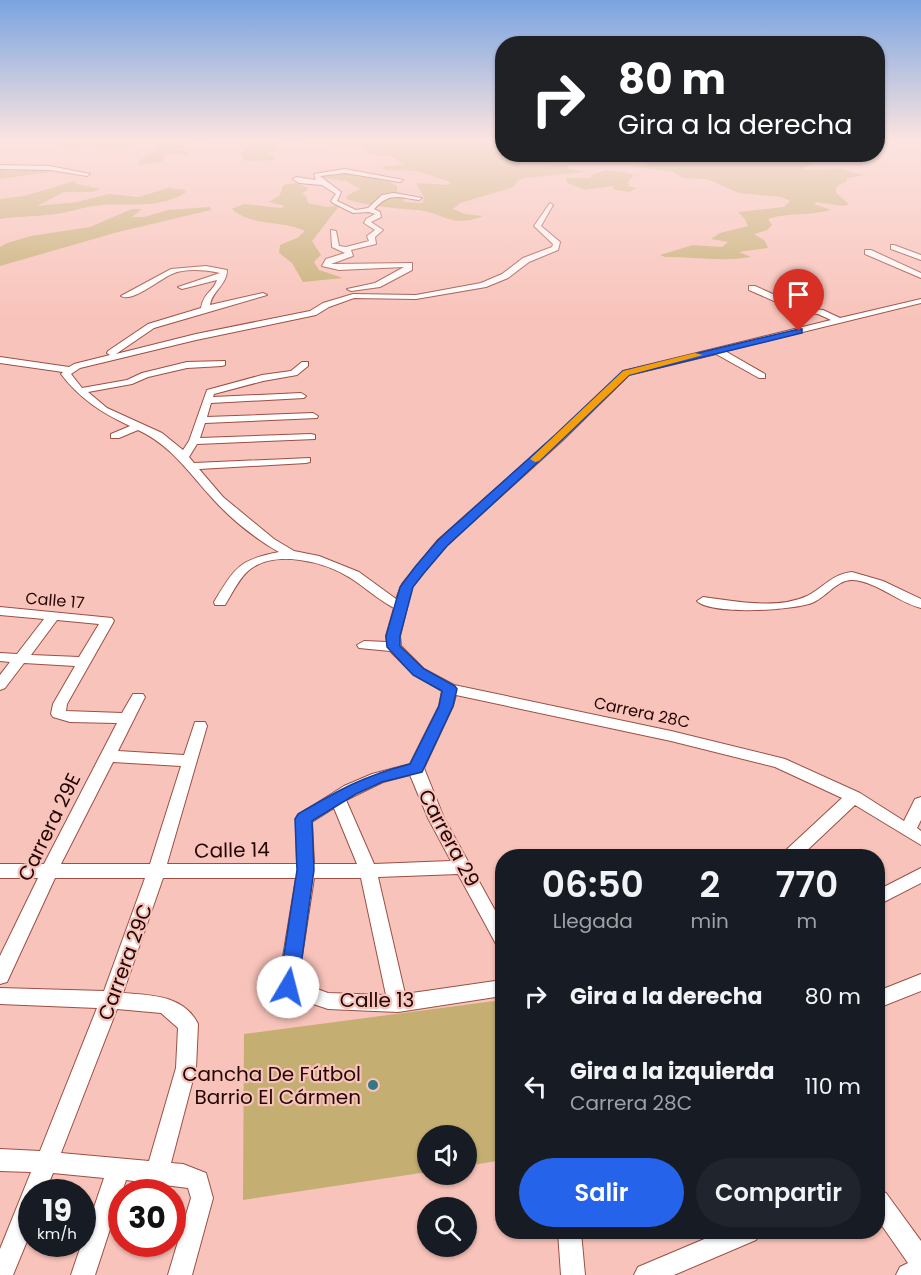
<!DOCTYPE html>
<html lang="es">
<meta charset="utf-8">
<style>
body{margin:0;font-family:Poppins,sans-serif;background:#20242c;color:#f1f3f6;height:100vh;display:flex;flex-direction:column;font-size:22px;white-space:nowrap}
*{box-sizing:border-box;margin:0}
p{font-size:20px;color:#9ea1a6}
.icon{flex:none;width:33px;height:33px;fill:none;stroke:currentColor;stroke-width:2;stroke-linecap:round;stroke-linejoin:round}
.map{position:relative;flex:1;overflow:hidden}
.sheet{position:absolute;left:495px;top:849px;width:390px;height:390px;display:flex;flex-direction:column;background:#171b24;border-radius:24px;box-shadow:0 2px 4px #0004}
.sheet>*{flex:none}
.hud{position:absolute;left:495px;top:36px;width:390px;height:126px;border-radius:24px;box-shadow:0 2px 4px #0004;background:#202124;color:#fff;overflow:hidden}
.buttons{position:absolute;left:417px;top:1125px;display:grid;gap:12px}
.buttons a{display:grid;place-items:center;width:60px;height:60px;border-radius:50%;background:#171b24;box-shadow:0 2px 4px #0004;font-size:30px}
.speed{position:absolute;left:18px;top:1179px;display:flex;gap:12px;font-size:30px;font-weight:700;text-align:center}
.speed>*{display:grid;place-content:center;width:78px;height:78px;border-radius:50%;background:#171b24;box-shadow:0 2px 4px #0004;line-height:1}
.speed small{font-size:15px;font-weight:400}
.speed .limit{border:9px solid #d22;background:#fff;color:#111}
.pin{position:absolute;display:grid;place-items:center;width:51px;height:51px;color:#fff;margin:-62px -26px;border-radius:50% 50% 50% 0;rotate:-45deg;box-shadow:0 0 6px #0007}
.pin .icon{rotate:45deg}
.me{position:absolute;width:66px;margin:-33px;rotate:8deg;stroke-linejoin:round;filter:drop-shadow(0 0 4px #0008)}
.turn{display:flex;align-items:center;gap:21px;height:126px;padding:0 24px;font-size:27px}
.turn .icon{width:78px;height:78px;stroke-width:2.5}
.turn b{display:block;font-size:42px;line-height:51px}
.eta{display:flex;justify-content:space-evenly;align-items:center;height:102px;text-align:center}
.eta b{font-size:36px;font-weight:600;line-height:42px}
.button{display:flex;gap:12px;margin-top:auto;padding:12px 24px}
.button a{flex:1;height:69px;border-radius:36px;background:#2563eb;color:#fff;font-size:24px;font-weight:600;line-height:69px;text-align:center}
.button a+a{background:#20242c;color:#f1f3f6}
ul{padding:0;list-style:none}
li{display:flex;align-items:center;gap:18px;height:90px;padding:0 24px}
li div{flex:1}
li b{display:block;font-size:22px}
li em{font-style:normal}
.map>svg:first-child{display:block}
.green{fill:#c4ae72}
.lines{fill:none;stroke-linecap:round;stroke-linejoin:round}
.minor-casing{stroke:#9c4f44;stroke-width:2}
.minor{fill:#fff;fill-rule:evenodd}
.route{fill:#2563eb;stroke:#184099;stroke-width:1.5}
.slow{fill:#f59e0b}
.poi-dot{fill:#337985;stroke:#f8c3ba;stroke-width:2}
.labels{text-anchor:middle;stroke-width:4.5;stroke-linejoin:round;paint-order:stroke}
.street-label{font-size:16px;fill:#230604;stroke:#f8c3ba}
.near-street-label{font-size:20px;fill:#230604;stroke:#f8c3ba}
.near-poi-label{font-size:20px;fill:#230604;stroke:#f8c3ba;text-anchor:end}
</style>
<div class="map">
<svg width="921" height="1275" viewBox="0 0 921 1275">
<rect width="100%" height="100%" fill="#f8c3ba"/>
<path class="green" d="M 62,140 L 224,140 L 186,143 L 184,147 L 174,151 L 186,151 L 190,155 L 169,154 L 164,157 L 163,161 L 139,165 L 139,161 L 159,147 L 157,144 L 128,144 L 130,147 L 100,147 L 88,144 L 70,147 L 61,145 L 59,142 Z
M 231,140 L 502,140 L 502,154 L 541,156 L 519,164 L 521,167 L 568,165 L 568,168 C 573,171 578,169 584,172 L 524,178 L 517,181 L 514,187 L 460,203 L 453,209 L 465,214 L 483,216 C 451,229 443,212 416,210 C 392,208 369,206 346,199 L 348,195 L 360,189 L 346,181 L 318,177 L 322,174 C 345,173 377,173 397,186 L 397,191 L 405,198 L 403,202 L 423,203 L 424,197 L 416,183 L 448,185 L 451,182 L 417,171 L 385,170 L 382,167 L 405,164 L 389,156 L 368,154 L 363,146 L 281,142 L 269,144 L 270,147 L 279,149 L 267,154 L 275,158 L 274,160 L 245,161 L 240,153 L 250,144 Z
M 602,155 L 820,155 L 810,165 L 801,170 L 840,169 L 864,175 L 847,178 L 847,181 L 836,187 L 836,193 L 849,204 L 844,206 L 816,202 L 814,204 L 831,210 C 810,216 789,212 768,219 L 772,225 L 767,230 L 754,234 L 765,241 L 768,248 L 739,252 L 751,257 C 721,262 695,257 665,257 L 660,255 L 693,245 L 722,247 L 728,242 L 711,239 L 720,233 L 748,226 L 744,218 L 738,212 L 784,207 L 790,201 L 781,197 L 739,193 L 707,179 L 683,178 L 673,172 L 632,166 L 647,165 L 647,162 L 611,162 L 608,160 L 622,158 Z
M 0,168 L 5,169 L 3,170 L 6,171 L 34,169 L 51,172 L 0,179 Z
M 606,170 L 630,173 L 634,176 L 629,180 L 628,186 L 637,188 L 629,192 L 612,189 L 614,186 L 584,190 L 566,182 L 567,178 L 591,178 L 591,175 Z
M 75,181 L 76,184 L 101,189 L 92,192 L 64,192 L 37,206 L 77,202 L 109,194 L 139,197 L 168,188 L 186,190 L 185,193 C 159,209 131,203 102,205 C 84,206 66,214 47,215 C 30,217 17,216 0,219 L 0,199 L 24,196 Z
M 295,183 L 309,188 L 302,194 L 306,196 L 308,203 L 327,207 L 340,205 L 312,241 L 321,255 L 314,262 L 319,270 L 343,278 L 303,282 L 292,263 L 279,253 L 280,245 L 297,238 L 305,231 C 282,220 252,227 232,209 L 244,204 L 281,208 L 285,206 L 269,202 L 280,195 L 283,185 Z
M 210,207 L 211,210 L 118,232 L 0,266 L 0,247 L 7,243 L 31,236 L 90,227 L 132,209 L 142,209 L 132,217 L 144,217 L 168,210 Z
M 502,1000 L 502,1160 L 467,1166 L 466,1136 L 428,1136 L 427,1172 L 243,1200 L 244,1034 Z"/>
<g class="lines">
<defs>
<path id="minor" d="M 0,165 L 50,166 L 90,174 L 87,176 L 50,170 L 0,169 Z
M 345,169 L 403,180 L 400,182 L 345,173 L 320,176 L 341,192 L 337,201 L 356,210 L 368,208 L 382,195 L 394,193 L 422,198 L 419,200 C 397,197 390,192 374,209 L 380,212 L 381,217 L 371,222 L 383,230 L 375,237 L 376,244 L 351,250 L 353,256 L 331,264 L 412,263 L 412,270 L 380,287 L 351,291 L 347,289 L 375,283 L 404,267 L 339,270 L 322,266 L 326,259 L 345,253 L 332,247 L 331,230 L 336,231 L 339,246 L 346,247 L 369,241 L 367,236 L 375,230 L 364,223 L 366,219 L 375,214 L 369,212 L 353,213 L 333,203 L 331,201 L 336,194 L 322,185 L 299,183 L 293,179 L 296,177 L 316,180 L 314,174 Z
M 550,203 L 553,205 L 541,226 L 560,242 L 558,250 L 529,262 L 508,278 L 486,287 L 416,299 L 354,298 L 329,307 L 316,315 L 196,340 L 80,368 L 71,374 L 82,388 L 127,380 L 142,373 L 187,362 L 225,361 L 225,365 L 222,366 L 187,368 L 148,377 L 132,384 L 88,392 L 107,408 L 162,433 L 183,450 L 189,441 L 207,390 L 262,375 L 291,371 L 302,362 L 308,362 L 308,366 L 297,375 L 263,381 L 214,394 L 213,397 L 301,393 L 306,396 L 304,398 L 211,403 L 207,417 L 313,413 L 318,416 L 317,418 L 205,423 L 200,438 L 311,434 L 315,435 L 315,439 L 197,444 L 189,457 L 194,463 L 310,458 L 310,462 L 306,463 L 199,469 L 223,497 L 274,539 L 294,551 L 319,556 L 359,572 L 396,599 L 402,584 L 438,540 L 555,436 L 623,371 L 831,320 L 818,314 L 799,312 L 749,290 L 749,286 L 755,286 L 804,308 L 823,310 L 840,318 L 921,299 L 921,303 L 725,351 L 765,374 L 765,378 L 759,378 L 716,354 L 629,375 L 563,440 L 446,546 L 423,573 L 412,587 L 400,636 L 401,646 L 424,669 L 454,685 L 671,731 L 785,759 L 860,793 L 904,821 L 915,799 L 921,797 L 921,820 L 917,828 L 921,831 L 921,845 L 855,805 L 801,856 L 783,856 L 785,851 L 842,798 L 775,767 L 671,741 L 456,695 L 453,706 L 424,768 L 444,818 L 502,923 L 502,946 L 496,944 L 458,874 L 378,877 L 405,994 L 502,980 L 502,996 L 398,1012 L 328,1009 L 281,993 L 278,987 L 296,878 L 163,878 L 123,993 C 150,995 184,995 198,1024 L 196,1068 L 171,1163 L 183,1164 L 206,1173 L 213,1198 L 192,1275 L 168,1275 L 191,1198 L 188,1188 L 126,1180 L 95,1275 L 71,1275 L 104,1178 L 53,1173 L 45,1192 L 32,1192 L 32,1229 L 13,1275 L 0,1275 L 0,1249 L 31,1172 L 0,1171 L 0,1149 L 40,1151 L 97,1008 L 0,1004 L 0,988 L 104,991 L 145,878 L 55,878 L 7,982 L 0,984 L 0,956 L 38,878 L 0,878 L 0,864 L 44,864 L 117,723 L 70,722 L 53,717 L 51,714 L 53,704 L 75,666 L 24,663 L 5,688 L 0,690 L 0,675 L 10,662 L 0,661 L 0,653 L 17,654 L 44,619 L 0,615 L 0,607 L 112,618 L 114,621 L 67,704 L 66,711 L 122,713 L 133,694 L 143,694 L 145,697 L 118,751 L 184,755 L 195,722 L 205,722 L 207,726 L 167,864 L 297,864 L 296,819 L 298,815 L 344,786 L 372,774 L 410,764 L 439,706 L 442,691 L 414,675 L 390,651 L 359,648 L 357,645 L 364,641 L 387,642 L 386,636 L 394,608 C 379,600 367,589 352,579 C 327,562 274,548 248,571 C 238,580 232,594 225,605 L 215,605 L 214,602 C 235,568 238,560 279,552 C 256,539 231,519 213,499 C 189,473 171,445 138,430 L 119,438 L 111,438 L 111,434 L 130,426 C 102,413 80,399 61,374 L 63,372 L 0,363 L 0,357 L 69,367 L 74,364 L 110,355 L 107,353 L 108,351 L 148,324 L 201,308 C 204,292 213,292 217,280 L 182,289 L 178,287 L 220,273 C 206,270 185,268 172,274 C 160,279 132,303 121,296 L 171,269 L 206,266 L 227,270 C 227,285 212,291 210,305 L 263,293 L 267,295 L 154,328 L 116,354 L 196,334 L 310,311 L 323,303 L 353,294 L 416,295 L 481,283 L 502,274 L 523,258 L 552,247 L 553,244 L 534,226 ZM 57,620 L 99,624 L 79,657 L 31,655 ZM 113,762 L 181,766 L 150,864 L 61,864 ZM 410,775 L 428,818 L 451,861 L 374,864 L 346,800 L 383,782 ZM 334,808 L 357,864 L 314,864 L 312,822 ZM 314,878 L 361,878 L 386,995 L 328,993 L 298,982 ZM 117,1009 L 161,1013 L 178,1028 L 176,1068 L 149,1161 L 61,1153 Z
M 894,245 L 921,255 L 921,260 L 891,249 L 891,245 Z
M 865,250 L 871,250 L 921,273 L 921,278 L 865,254 Z
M 852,572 L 883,581 L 921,599 L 921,608 C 897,602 878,582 853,580 C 838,579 827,596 814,602 C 795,611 711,615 697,601 L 703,597 C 734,601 777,610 807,596 C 823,588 832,574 852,572 Z
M 921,868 L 921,883 L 878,905 L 878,890 Z
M 921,974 L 921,991 L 878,1008 L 878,991 Z
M 878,1190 L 886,1193 L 921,1241 L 921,1275 L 896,1275 L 900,1267 L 908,1263 L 878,1220 Z
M 558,1232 L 581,1232 L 585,1275 L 561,1275 Z
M 721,1232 L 760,1232 L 756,1240 L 674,1275 L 634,1275 L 638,1267 Z"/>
</defs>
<use href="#minor" class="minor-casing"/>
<use href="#minor" class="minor"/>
</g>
<linearGradient id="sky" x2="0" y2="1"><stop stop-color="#7aa4e0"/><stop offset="0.44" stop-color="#fce4e0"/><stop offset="1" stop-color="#fce4e0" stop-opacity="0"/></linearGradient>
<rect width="921" height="319" fill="url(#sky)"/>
<path class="route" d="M 799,329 L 802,329 L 802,333 L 629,375 L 562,440 L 447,546 L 424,573 L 413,587 L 400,636 L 400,646 L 424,669 L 455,686 L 457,689 L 453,706 L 422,772 L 382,782 L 356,794 L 312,821 L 314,870 L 298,987 L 295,993 L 288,995 L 282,993 L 279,987 L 297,870 L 295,819 L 298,814 C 339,790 363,776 410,764 L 439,706 L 442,691 L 413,675 L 387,647 L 386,636 L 400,587 L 415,567 L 438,540 L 555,435 L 623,371 Z"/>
<path class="slow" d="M 695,353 L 703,355 L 629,375 L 539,461 L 535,462 L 530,459 L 623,371 Z"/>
<circle class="poi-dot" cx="373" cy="1085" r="6"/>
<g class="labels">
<g class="street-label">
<text transform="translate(55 600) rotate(5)" y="6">Calle 17</text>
<text transform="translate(642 712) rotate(12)" y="6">Carrera 28C</text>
</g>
<g class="near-street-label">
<text transform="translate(49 827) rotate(-64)" y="7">Carrera 29E</text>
<text transform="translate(449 838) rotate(62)" y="7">Carrera 29</text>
<text transform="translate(232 850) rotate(-1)" y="7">Calle 14</text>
<text transform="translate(125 962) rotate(-70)" y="7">Carrera 29C</text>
<text x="377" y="1007">Calle 13</text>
</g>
<g class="near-poi-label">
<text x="361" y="1081">Cancha De Fútbol<tspan x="361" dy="23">Barrio El Cármen</tspan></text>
</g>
</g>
</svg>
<div class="buttons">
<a><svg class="icon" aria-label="sound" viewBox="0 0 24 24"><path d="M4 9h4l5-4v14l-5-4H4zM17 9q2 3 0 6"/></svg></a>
<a><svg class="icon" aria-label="search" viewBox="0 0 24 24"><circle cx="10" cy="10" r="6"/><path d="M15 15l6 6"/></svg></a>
</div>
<div class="speed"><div>19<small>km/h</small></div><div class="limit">30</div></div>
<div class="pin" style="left:799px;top:331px;background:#d93025"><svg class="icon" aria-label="arrive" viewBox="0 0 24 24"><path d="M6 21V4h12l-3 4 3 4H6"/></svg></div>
<svg class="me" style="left:288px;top:987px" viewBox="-20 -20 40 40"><circle r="19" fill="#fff"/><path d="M0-13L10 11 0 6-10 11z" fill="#2563eb"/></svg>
<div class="hud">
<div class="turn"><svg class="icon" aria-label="right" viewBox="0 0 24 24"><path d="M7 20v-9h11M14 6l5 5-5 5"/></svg><div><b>80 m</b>Gira a la derecha</div></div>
</div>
<section class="sheet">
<div class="eta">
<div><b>06:50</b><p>Llegada</p></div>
<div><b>2</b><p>min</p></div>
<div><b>770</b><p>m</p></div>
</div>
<ul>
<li><svg class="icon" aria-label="right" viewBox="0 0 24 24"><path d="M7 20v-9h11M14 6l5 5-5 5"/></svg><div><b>Gira a la derecha</b></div><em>80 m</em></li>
<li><svg class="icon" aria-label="left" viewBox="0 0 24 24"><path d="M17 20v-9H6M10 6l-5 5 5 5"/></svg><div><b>Gira a la izquierda</b><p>Carrera 28C</p></div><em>110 m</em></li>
</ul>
<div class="button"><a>Salir</a><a>Compartir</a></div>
</section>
</div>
